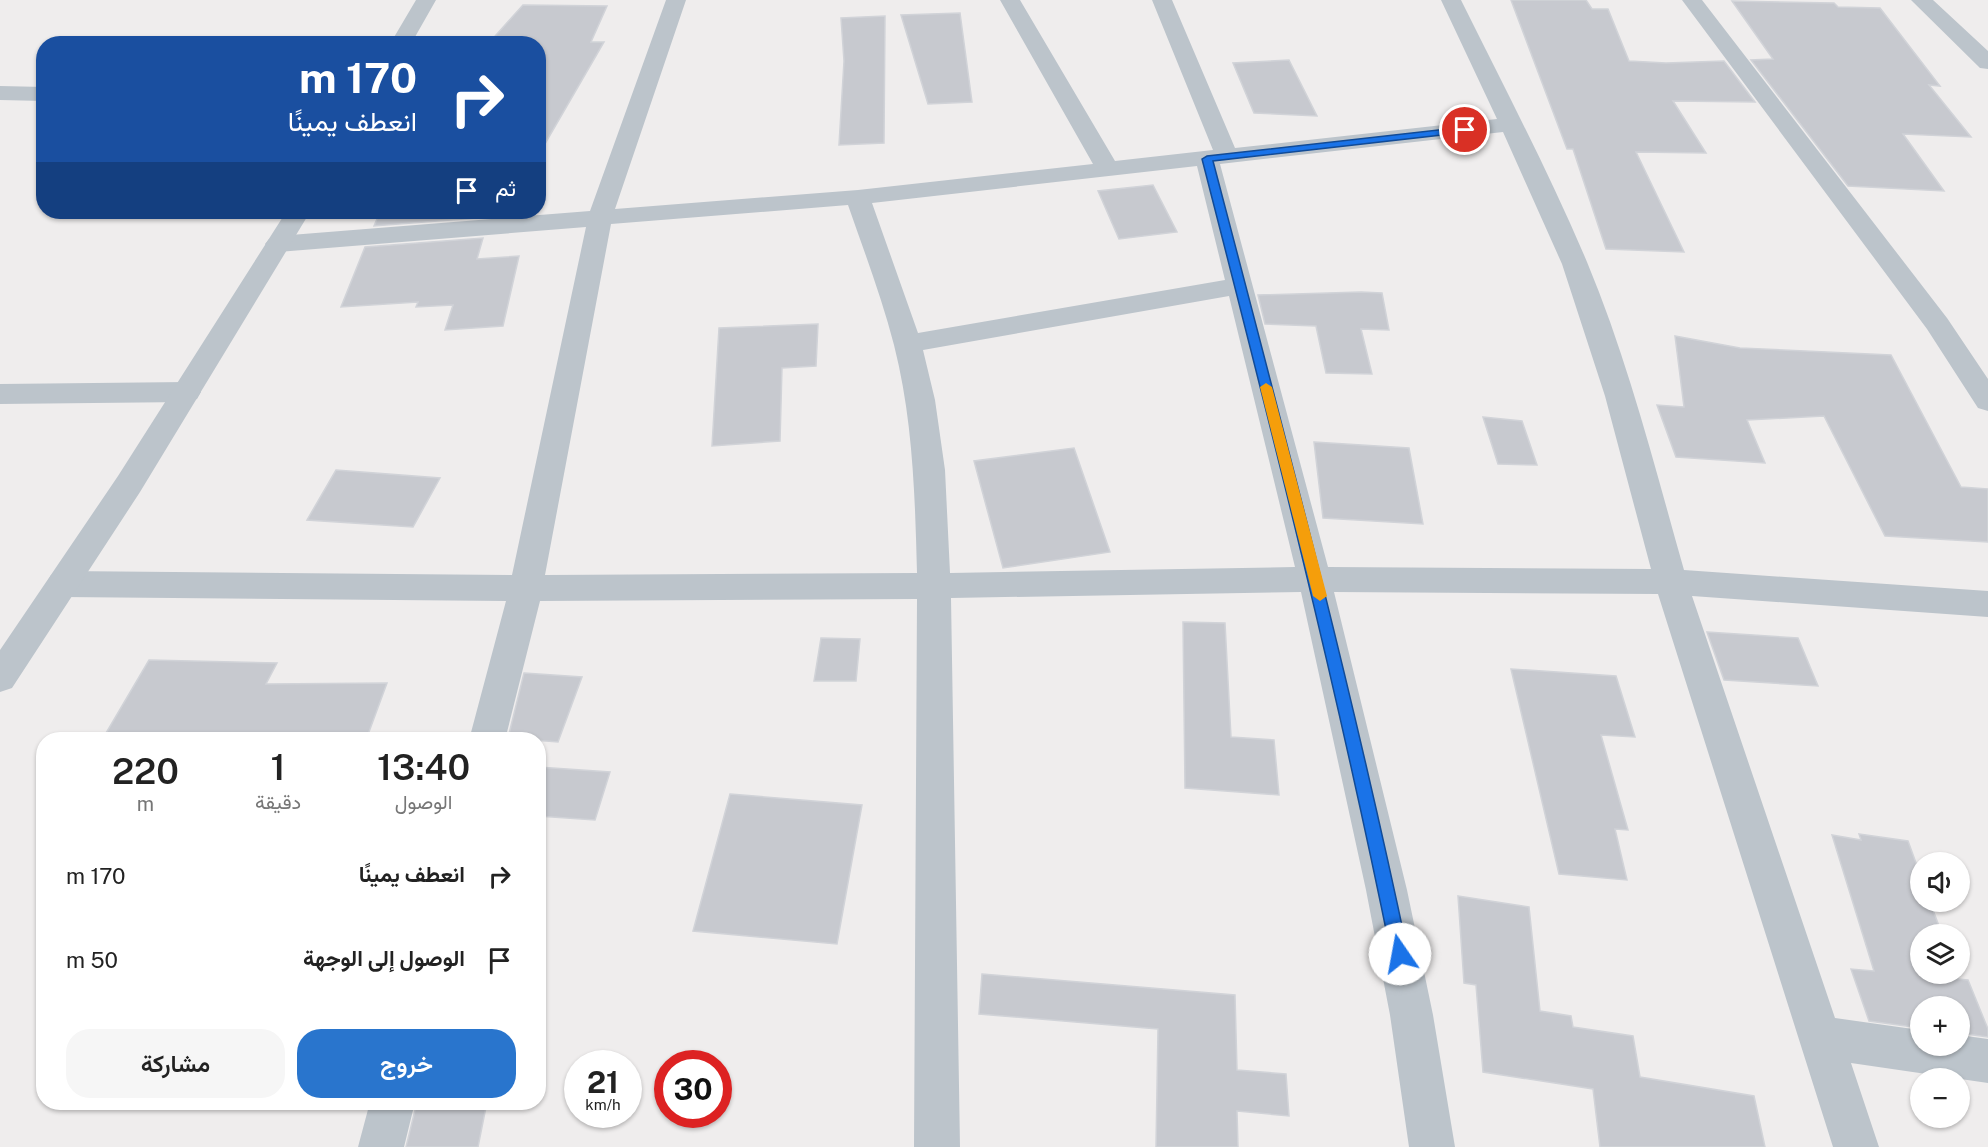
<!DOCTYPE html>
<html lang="ar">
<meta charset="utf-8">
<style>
body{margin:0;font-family:"Public Sans",Vazirmatn,sans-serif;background:#f6f6f6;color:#222;direction:rtl;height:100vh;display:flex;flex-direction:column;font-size:22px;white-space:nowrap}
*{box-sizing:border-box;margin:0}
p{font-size:20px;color:#767676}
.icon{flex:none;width:33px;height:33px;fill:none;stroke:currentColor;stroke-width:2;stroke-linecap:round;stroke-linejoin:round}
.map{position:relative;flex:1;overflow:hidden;direction:ltr}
.drawer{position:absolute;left:36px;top:732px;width:510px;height:378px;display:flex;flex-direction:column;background:#fff;border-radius:24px;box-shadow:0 2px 4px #0004;direction:rtl}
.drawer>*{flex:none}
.banner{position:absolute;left:36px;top:36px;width:510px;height:183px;border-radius:24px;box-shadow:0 2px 4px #0004;direction:rtl;background:#1a4fa0;color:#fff;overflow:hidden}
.fabs{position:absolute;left:1910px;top:852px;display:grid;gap:12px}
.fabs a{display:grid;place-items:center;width:60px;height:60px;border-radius:50%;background:#fff;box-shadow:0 2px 4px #0004;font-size:30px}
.speed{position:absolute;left:564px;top:1050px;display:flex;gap:12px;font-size:30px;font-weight:700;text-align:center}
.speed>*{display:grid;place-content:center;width:78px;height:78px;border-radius:50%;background:#fff;box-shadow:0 2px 4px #0004;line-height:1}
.speed small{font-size:15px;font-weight:400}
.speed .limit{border:9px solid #d22;background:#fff;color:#111}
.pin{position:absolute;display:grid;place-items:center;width:51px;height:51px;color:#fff;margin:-26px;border:3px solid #fff;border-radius:50%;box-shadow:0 2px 6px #0007}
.me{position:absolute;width:66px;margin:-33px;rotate:348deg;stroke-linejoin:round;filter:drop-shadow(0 0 4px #0008)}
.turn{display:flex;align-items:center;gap:21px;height:126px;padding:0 30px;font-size:27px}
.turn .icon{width:78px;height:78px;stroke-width:2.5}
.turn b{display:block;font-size:42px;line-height:51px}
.then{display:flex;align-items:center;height:57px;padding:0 30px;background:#0003;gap:12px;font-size:22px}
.eta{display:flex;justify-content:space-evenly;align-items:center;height:102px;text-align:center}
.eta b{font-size:36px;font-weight:600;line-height:42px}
.primary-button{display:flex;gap:12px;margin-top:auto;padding:12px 30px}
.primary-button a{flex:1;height:69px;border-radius:24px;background:#2975cd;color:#fff;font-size:24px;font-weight:600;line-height:69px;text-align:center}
.primary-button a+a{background:#f6f6f6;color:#222}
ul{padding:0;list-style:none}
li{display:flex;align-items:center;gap:18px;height:84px;padding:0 30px}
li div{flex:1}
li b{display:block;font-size:22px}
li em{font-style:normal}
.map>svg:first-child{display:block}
.building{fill:#c7c9cf;stroke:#d1d3d8;stroke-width:1.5}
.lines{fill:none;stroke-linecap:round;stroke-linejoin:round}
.minor{fill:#bcc4cb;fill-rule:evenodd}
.tertiary{fill:#bcc4cb;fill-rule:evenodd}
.route{fill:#1a73e8;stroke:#114b97;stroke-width:1.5}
.slow{fill:#f59e0b}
</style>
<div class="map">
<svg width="1988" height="1147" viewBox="0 0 1988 1147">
<rect width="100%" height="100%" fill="#efeded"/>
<path class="building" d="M 1511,0 L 1586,0 L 1592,9 L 1608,9 L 1629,61 L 1666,63 L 1724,61 L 1755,102 L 1673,101 L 1706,153 L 1636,152 L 1684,252 L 1606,249 L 1573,149 L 1567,149 Z
M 1732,1 L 1834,3 L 1838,7 L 1880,8 L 1940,86 L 1929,85 L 1971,137 L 1903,134 L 1944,191 L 1848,186 L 1751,60 L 1773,59 Z
M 523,5 L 607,6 L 591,42 L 604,42 L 538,156 L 538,44 L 488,44 Z
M 960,13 L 972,102 L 928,104 L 901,15 Z
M 885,16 L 884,143 L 839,145 L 844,61 L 841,18 Z
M 1289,60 L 1317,116 L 1254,113 L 1233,63 Z
M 1153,185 L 1177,232 L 1119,239 L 1098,191 Z
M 380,212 L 491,212 L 489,217 L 374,226 Z
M 483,238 L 477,259 L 519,256 L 503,326 L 445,330 L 453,305 L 416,307 L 418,302 L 341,307 L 365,247 Z
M 1361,292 L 1382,293 L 1389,330 L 1361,329 L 1372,374 L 1326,373 L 1316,326 L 1265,324 L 1258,295 Z
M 818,324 L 816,366 L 782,368 L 780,441 L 712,446 L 719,328 Z
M 1675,336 L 1740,348 L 1891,355 L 1961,487 L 1988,489 L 1988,542 L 1885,536 L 1824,416 L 1747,420 L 1765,463 L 1676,457 L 1657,405 L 1684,407 Z
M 1483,417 L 1522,421 L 1537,465 L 1498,464 Z
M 1314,442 L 1409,448 L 1423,524 L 1323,518 Z
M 1074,448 L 1110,552 L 1003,568 L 974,461 Z
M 336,470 L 440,478 L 413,527 L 307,520 Z
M 1183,622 L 1225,623 L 1231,737 L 1274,740 L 1279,795 L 1185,788 Z
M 1707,632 L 1798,638 L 1818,686 L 1724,680 Z
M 821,638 L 860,639 L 856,681 L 814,681 Z
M 149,660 L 277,663 L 266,684 L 387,683 L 366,740 L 277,740 L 278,738 L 106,733 Z
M 1511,669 L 1616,676 L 1635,737 L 1601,735 L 1628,830 L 1615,829 L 1627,880 L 1559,874 Z
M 524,673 L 582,677 L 558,742 L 508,738 Z
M 538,767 L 610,772 L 595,820 L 538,816 Z
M 730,794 L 862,805 L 837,944 L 693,931 Z
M 1859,834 L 1908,841 L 1920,874 L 1920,902 L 1930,902 L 1942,934 L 1920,934 L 1920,974 L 1956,974 L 1958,979 L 1968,980 L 1988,1029 L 1988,1037 L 1959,1033 L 1959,1006 L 1920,1006 L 1920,1028 L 1869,1021 L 1851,969 L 1874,971 L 1832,835 L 1861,840 Z
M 1458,896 L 1529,907 L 1540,1011 L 1571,1016 L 1573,1027 L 1633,1036 L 1640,1077 L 1754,1096 L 1765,1147 L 1600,1147 L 1593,1089 L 1483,1072 L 1476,985 L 1464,983 Z
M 982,974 L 1235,995 L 1237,1070 L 1286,1074 L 1289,1116 L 1237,1111 L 1238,1147 L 1156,1147 L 1158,1029 L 979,1014 Z
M 417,1102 L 487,1102 L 478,1147 L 406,1147 Z"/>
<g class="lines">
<path class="minor" d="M 666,0 L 686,0 L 615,209 L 858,190 L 1093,164 L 1000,0 L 1020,0 L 1115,161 L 1213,150 L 1152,0 L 1172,0 L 1235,148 L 1497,119 L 1441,0 L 1461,0 C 1504,87 1549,172 1587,262 C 1628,360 1655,468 1684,570 L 1988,591 L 1988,617 L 1692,596 L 1835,1018 L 1920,1030 L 1920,1046 L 1959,1046 L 1959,1035 L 1988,1039 L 1988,1083 L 1851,1063 L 1879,1147 L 1833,1147 L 1658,594 L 1334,592 L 1407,890 L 1433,1015 L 1455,1147 L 1409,1147 L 1390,1015 L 1366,890 L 1301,592 L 951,598 L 960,1147 L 914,1147 L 917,599 L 540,601 L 505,740 L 469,740 L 506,601 L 63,597 L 51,593 L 46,584 L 51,575 L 63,571 L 512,575 L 586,227 L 278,252 L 269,249 L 265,244 L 269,239 L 278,236 L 590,211 ZM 1503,132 L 1562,264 L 1605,396 L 1651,569 L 1328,567 L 1220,164 ZM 1197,166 L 1225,280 L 918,333 L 872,203 ZM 848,205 C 864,251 882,298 894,345 C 913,420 915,496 917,573 L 545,575 L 611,224 ZM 1229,296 L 1295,567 L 950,573 L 945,470 L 935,400 L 923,350 Z
M 1682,0 L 1702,0 L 1947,318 L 1988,379 L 1988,411 L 1978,408 L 1927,329 Z
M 1911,0 L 1933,0 L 1988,51 L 1988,69 L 1980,68 Z
M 0,86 L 44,87 L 44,101 L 0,100 Z
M 187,382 L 197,385 L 201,392 L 197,399 L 187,402 L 0,404 L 0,384 Z
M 370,1102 L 415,1102 L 404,1147 L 358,1147 Z"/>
<path class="tertiary" d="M 416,0 L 436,0 L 411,44 L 390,44 Z
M 286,212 L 310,212 L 140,492 L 12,688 L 0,692 L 0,650 L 118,476 Z"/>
</g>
<path class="route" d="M 1465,127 L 1468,128 L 1468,132 L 1213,161 C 1282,424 1352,687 1408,954 L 1406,960 L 1400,962 L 1394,960 L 1391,954 C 1337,687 1270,423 1202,159 L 1207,156 Z"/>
<path class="slow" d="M 1266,383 L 1272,387 L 1327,596 L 1320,601 L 1313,596 L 1260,387 Z"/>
</svg>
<div class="fabs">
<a><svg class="icon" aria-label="sound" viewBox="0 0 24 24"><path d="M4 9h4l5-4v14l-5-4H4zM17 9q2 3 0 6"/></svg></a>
<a><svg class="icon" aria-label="layers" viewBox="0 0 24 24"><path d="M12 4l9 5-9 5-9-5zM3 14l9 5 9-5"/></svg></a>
<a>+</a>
<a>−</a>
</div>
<div class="speed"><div>21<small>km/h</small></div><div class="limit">30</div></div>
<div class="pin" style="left:1465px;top:130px;background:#d93025"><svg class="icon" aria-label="arrive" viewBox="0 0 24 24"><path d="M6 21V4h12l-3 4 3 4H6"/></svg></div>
<svg class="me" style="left:1400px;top:954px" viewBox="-20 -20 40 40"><circle r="19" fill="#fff"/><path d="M0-13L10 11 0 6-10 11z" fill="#1a73e8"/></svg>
<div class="banner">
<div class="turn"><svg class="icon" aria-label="right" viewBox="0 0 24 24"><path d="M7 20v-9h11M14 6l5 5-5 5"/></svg><div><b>170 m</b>انعطف يمينًا</div></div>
<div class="then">ثم<svg class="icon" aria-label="arrive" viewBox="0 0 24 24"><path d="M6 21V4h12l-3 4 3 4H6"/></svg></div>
</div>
<section class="drawer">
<div class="eta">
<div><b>13:40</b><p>الوصول</p></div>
<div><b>1</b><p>دقيقة</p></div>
<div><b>220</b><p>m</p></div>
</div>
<ul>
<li><svg class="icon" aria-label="right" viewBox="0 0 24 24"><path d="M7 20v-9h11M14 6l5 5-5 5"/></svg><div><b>انعطف يمينًا</b></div><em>170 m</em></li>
<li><svg class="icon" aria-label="arrive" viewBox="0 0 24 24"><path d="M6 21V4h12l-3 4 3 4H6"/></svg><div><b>الوصول إلى الوجهة</b></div><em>50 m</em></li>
</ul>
<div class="primary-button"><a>خروج</a><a>مشاركة</a></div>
</section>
</div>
